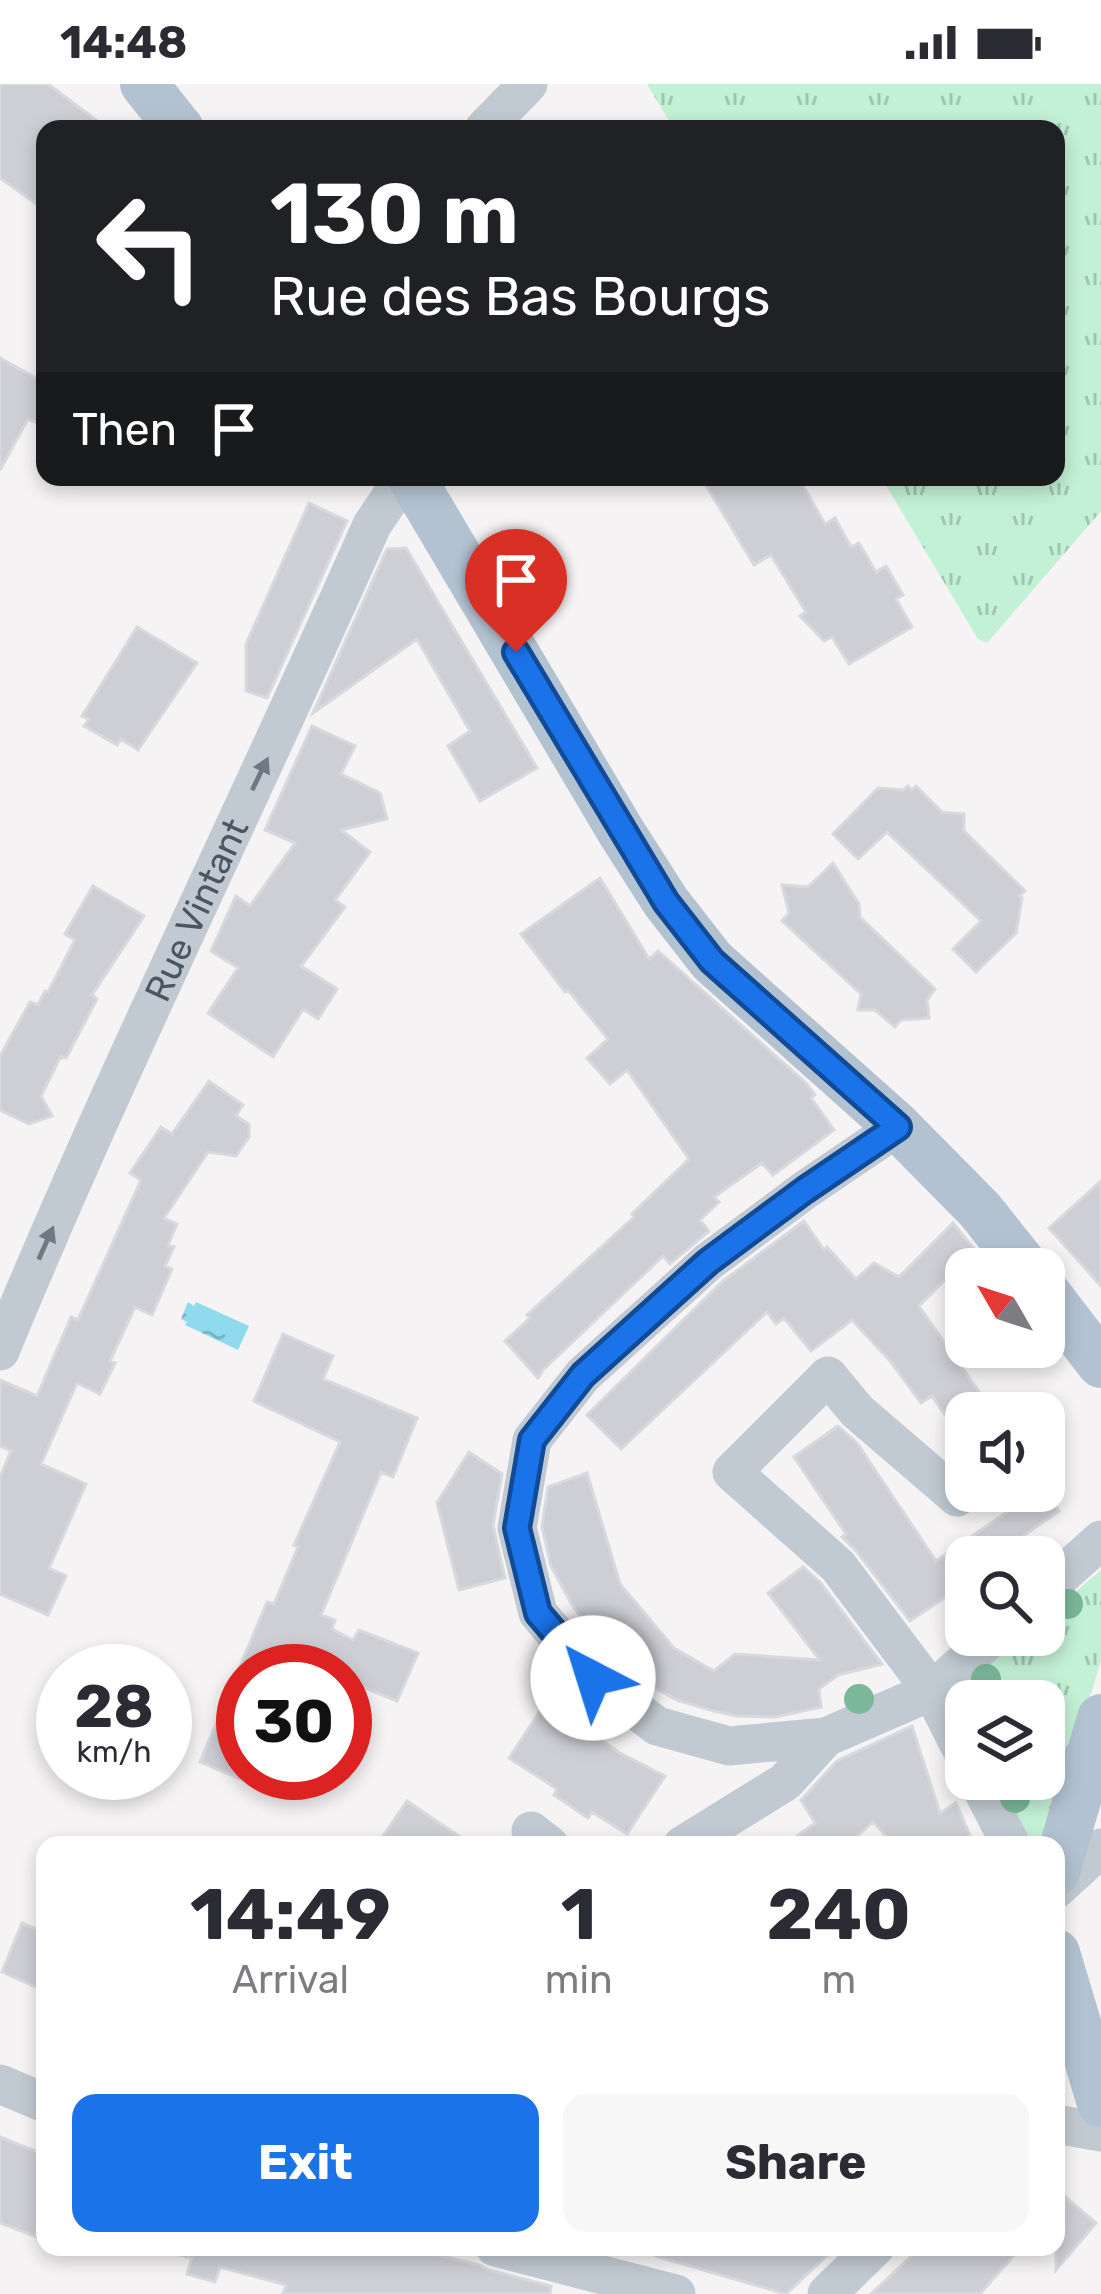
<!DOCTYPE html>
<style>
body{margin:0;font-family:Rubik,sans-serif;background:#f7f7f7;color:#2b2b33;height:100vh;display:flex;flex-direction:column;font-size:45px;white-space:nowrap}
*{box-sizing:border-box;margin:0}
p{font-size:39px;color:#7c7c81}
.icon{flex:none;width:66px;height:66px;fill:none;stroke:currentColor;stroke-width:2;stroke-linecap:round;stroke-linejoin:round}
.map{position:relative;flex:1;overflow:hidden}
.drawer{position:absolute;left:36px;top:1752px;width:1029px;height:420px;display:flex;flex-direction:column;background:#fff;border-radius:24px;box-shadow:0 6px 18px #0003}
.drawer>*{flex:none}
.guide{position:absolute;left:36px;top:36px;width:1029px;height:366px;border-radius:24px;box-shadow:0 6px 18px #0003;background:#202124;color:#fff;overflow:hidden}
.needle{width:78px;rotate:309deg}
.controls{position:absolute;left:945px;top:1164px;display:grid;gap:24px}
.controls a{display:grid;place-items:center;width:120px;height:120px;border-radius:24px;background:#fff;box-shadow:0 6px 18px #0003;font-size:60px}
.speed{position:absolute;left:36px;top:1560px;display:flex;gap:24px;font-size:60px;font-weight:700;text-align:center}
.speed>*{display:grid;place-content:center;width:156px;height:156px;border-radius:50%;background:#fff;box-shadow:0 6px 18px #0003;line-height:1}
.speed small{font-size:30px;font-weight:400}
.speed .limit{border:18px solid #d22;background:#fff;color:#111}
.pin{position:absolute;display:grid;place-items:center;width:102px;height:102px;color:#fff;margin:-123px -51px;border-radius:50% 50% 50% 0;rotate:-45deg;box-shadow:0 0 12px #0007}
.pin .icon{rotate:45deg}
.me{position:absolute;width:132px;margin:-66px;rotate:320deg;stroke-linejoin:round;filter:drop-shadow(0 0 9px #0008)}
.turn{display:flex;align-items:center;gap:42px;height:252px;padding:0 36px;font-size:54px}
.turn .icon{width:156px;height:156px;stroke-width:2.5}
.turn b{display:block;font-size:84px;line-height:102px}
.then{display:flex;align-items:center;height:114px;padding:0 36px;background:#0003;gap:24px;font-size:45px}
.eta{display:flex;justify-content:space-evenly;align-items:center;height:204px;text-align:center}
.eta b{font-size:72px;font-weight:700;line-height:84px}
.button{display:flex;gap:24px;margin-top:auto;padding:24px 36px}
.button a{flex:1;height:138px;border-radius:24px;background:#1a73e8;color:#fff;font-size:48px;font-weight:700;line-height:138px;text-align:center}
.button a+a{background:#f7f7f7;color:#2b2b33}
.status{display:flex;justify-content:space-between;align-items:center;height:84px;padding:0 60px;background:#fff;direction:ltr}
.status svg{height:33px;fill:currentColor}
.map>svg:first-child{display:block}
.grass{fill:url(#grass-tufts)}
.water{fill:url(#water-ripples)}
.building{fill:#cdcfd5;stroke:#d7d9de;stroke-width:3}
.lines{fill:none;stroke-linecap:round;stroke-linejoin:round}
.minor{stroke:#c1cad2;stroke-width:39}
.major{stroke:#b3c2d1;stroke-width:48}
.tree{fill:#7bb799}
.oneway{fill:#6e7983}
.route-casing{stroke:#114b97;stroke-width:30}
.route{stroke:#1a73e8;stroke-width:21}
.labels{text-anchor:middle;stroke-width:9;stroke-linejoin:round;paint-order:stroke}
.street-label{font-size:36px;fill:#4a5661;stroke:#fff}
</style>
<div class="status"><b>14:48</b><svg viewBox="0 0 49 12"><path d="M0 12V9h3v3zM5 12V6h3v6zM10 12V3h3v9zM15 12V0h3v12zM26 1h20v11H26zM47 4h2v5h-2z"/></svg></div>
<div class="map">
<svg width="1101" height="2210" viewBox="0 0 1101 2210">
<defs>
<pattern id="grass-tufts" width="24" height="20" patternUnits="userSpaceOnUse" patternTransform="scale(3)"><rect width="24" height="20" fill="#c3f1d5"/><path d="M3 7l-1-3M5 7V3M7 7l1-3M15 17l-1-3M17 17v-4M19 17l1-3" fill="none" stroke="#a0c6b0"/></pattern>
<pattern id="water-ripples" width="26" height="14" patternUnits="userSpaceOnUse" patternTransform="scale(3)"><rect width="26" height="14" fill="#90daee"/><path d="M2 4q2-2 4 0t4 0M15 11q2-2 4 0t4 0" fill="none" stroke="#78b4c4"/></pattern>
</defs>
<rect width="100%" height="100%" fill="#f5f3f3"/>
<path class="grass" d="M 647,0 L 1101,0 L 1101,427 L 987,559 L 978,555 L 881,393 L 1056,393 L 1056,45 L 674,45 Z
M 1101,1486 L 1101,1576 L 1046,1761 L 1027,1761 L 998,1695 L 1044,1695 L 1044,1617 L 972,1617 L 978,1591 L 1025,1551 L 1044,1551 L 1044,1535 Z"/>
<path class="water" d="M 188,1218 L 194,1222 L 196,1218 L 249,1242 L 238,1266 L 185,1241 L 187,1238 L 181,1235 Z"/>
<path class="building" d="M 0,0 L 48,0 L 108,45 L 45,45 L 45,126 L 0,94 Z
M 0,274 L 45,299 L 45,342 L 28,335 L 0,386 Z
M 701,393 L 798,393 L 825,440 L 835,434 L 851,463 L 859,459 L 876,488 L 886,482 L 903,511 L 896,515 L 912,543 L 849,580 L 832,553 L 824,557 L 800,532 L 806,528 L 771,471 L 754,481 Z
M 309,419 L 347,437 L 267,614 L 246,607 L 246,560 Z
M 406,464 L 537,684 L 480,717 L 448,662 L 470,647 L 417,555 L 313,629 L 387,465 Z
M 137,543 L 197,579 L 138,666 L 121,655 L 117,661 L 84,642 L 89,635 L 82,632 Z
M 312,642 L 355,662 L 341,690 L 380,709 L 387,735 L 341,746 L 370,768 L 335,816 L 345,823 L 301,882 L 337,905 L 318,935 L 303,925 L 273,973 L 208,929 L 238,884 L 211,867 L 236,812 L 250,822 L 295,759 L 265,746 Z
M 908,702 L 912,706 L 916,702 L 942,728 L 964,730 L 964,747 L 1025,807 L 1019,812 L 1022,814 L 1016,849 L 976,888 L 953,865 L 981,837 L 887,748 L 858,775 L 833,750 L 878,704 L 903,706 Z
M 833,779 L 859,820 L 860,833 L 935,905 L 927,916 L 929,934 L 901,936 L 895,943 L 875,926 L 858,926 L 861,910 L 782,837 L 789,829 L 782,801 L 808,803 Z
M 600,794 L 649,875 L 658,867 L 807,1000 L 815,1011 L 811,1014 L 834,1046 L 773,1091 L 762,1079 L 714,1113 L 719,1118 L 700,1136 L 709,1147 L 670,1180 L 663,1172 L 543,1286 L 538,1294 L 505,1257 L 530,1234 L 527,1231 L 634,1133 L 632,1130 L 689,1075 L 627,986 L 610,1000 L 587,974 L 608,955 L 568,906 L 565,908 L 521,850 Z
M 93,802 L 144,832 L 92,911 L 97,915 L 66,974 L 61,972 L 41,1012 L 52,1032 L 29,1040 L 0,1026 L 0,972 L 30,918 L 38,921 L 45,907 L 48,908 L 75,856 L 65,850 Z
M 209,997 L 243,1021 L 236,1032 L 249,1040 L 249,1053 L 236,1072 L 208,1068 L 164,1134 L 177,1140 L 168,1161 L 174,1163 L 165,1182 L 172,1185 L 152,1231 L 135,1223 L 110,1277 L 115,1279 L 100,1310 L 77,1299 L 41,1380 L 86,1400 L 49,1484 L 66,1492 L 48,1531 L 0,1510 L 0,1393 L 11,1367 L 0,1362 L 0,1296 L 37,1312 L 71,1233 L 78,1236 L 141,1096 L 130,1089 L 161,1043 L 172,1050 Z
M 1101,1097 L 1101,1202 L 1049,1144 Z
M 804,1137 L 824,1166 L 827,1163 L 856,1195 L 874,1179 L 899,1193 L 953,1139 L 975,1166 L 919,1222 L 994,1329 L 966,1329 L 966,1362 L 932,1312 L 921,1319 L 891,1278 L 852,1236 L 811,1267 L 784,1234 L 776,1240 L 767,1228 L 621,1365 L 587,1331 L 723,1197 Z
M 283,1250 L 333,1272 L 323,1295 L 417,1334 L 393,1393 L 381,1388 L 321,1531 L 335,1536 L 332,1545 L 353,1556 L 359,1546 L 418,1569 L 397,1617 L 345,1596 L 345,1587 L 243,1587 L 243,1696 L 200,1678 L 267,1518 L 274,1520 L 298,1463 L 294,1461 L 340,1358 L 254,1317 Z
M 838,1342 L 857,1359 L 936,1477 L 1010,1426 L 997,1407 L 1046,1407 L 1059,1427 L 993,1473 L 966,1473 L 966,1491 L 953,1500 L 956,1506 L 910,1537 L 857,1468 L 842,1453 L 846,1450 L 794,1373 Z
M 469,1368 L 502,1390 L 493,1441 L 505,1494 L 459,1506 L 437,1419 Z
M 587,1389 L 620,1500 L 674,1564 L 714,1587 L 735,1570 L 820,1576 L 768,1509 L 803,1483 L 820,1498 L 882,1580 L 838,1591 L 819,1605 L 821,1623 L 775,1633 L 737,1632 L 714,1627 L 677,1616 L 635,1593 L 602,1562 L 572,1521 L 551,1482 L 542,1443 L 548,1403 Z
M 548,1615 L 563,1629 L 620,1669 L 665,1692 L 627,1750 L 592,1728 L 588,1734 L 554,1711 L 557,1705 L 509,1674 Z
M 912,1642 L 940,1729 L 956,1719 L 974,1761 L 886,1761 L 892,1758 L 873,1738 L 847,1761 L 785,1761 L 815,1739 L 801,1716 L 837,1677 Z
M 407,1717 L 472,1761 L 377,1761 Z
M 22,1839 L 45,1849 L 45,1907 L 2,1888 Z
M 0,2053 L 45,2071 L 45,2156 L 0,2139 Z
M 1056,2105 L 1096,2139 L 1056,2186 Z
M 181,2163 L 404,2163 L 479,2181 L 489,2186 L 551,2202 L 550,2210 L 283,2210 L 286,2201 L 220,2183 L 215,2198 L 187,2190 L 192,2174 L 180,2171 Z
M 656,2163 L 836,2163 L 786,2210 L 655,2172 Z
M 921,2163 L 1021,2163 L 980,2210 L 871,2210 Z"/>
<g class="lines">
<g class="minor">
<path d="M 484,45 L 528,0"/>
<path d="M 898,1043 L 805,1106 L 708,1178 L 583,1291 L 532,1356 L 517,1444 L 538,1529 L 593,1594 L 657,1642 L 729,1662 L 826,1653 L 932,1607 L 838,1482 L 732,1388 L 828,1292 L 857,1327 L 957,1413"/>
<path id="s1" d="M 0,1267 C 115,988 250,717 372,441 L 393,410 L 414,397"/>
<path d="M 1044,1507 L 1101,1456"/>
<path d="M 966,1674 L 932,1607 L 994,1551"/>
<path d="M 977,1695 L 1011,1761"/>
<path d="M 531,1747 L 549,1761"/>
<path d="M 683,1761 L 785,1698 L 826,1653"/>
<path d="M 1056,1805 L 1101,1764"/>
<path d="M 0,2000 L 45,2019"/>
<path d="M 1056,2040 L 1101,2048"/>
<path d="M 495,2163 L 676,2210"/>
<path d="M 827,2210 L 875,2163"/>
</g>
<path class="major" d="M 144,0 L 180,45
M 411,393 L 620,746 L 666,818 L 712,877 L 898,1043 L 980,1126 L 1027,1185
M 1044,1206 L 1101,1280
M 1056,1788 L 1101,1634
M 1056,1869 L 1101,2019"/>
</g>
<g class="tree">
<circle cx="1068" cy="1520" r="15"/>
<circle cx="986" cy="1595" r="15"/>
<circle cx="859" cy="1615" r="15"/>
<circle cx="1015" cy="1714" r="15"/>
</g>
<defs><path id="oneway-solid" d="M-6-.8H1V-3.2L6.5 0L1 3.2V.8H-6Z" transform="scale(3)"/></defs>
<g class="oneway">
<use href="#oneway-solid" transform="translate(260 690) rotate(-64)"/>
<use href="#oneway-solid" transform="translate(46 1159) rotate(-66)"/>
</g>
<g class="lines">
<defs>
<path id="route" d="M 516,568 L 666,818 L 712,877 L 898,1043 L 805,1106 L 708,1178 L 583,1291 L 532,1356 L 517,1444 L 538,1529 L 593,1594"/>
</defs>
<use href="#route" class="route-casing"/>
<use href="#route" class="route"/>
</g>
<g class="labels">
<g class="street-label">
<text dy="13" stroke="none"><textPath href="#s1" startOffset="483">Rue Vintant</textPath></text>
</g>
</g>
</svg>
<div class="controls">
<a><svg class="needle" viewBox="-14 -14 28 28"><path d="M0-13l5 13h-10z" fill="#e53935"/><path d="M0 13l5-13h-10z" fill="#7c7c81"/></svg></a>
<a><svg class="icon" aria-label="sound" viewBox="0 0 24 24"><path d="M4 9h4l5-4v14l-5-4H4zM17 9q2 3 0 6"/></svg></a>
<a><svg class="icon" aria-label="search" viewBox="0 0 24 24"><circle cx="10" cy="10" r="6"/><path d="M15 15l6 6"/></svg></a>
<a><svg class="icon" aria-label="layers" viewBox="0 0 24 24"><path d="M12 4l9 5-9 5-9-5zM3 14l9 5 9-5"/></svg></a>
</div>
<div class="speed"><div>28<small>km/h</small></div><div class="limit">30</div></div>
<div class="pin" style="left:516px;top:568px;background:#d93025"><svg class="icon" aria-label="arrive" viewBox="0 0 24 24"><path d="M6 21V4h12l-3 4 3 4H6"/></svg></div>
<svg class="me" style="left:593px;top:1594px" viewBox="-20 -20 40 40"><circle r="19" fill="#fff"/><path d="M0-13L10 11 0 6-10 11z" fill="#1a73e8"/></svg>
<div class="guide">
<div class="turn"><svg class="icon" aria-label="left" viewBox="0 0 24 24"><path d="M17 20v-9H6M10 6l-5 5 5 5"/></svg><div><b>130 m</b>Rue des Bas Bourgs</div></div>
<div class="then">Then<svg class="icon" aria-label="arrive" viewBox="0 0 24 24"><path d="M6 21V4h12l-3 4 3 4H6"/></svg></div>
</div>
<section class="drawer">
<div class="eta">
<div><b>14:49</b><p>Arrival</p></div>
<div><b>1</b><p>min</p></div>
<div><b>240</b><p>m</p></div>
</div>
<div class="button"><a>Exit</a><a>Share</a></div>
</section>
</div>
